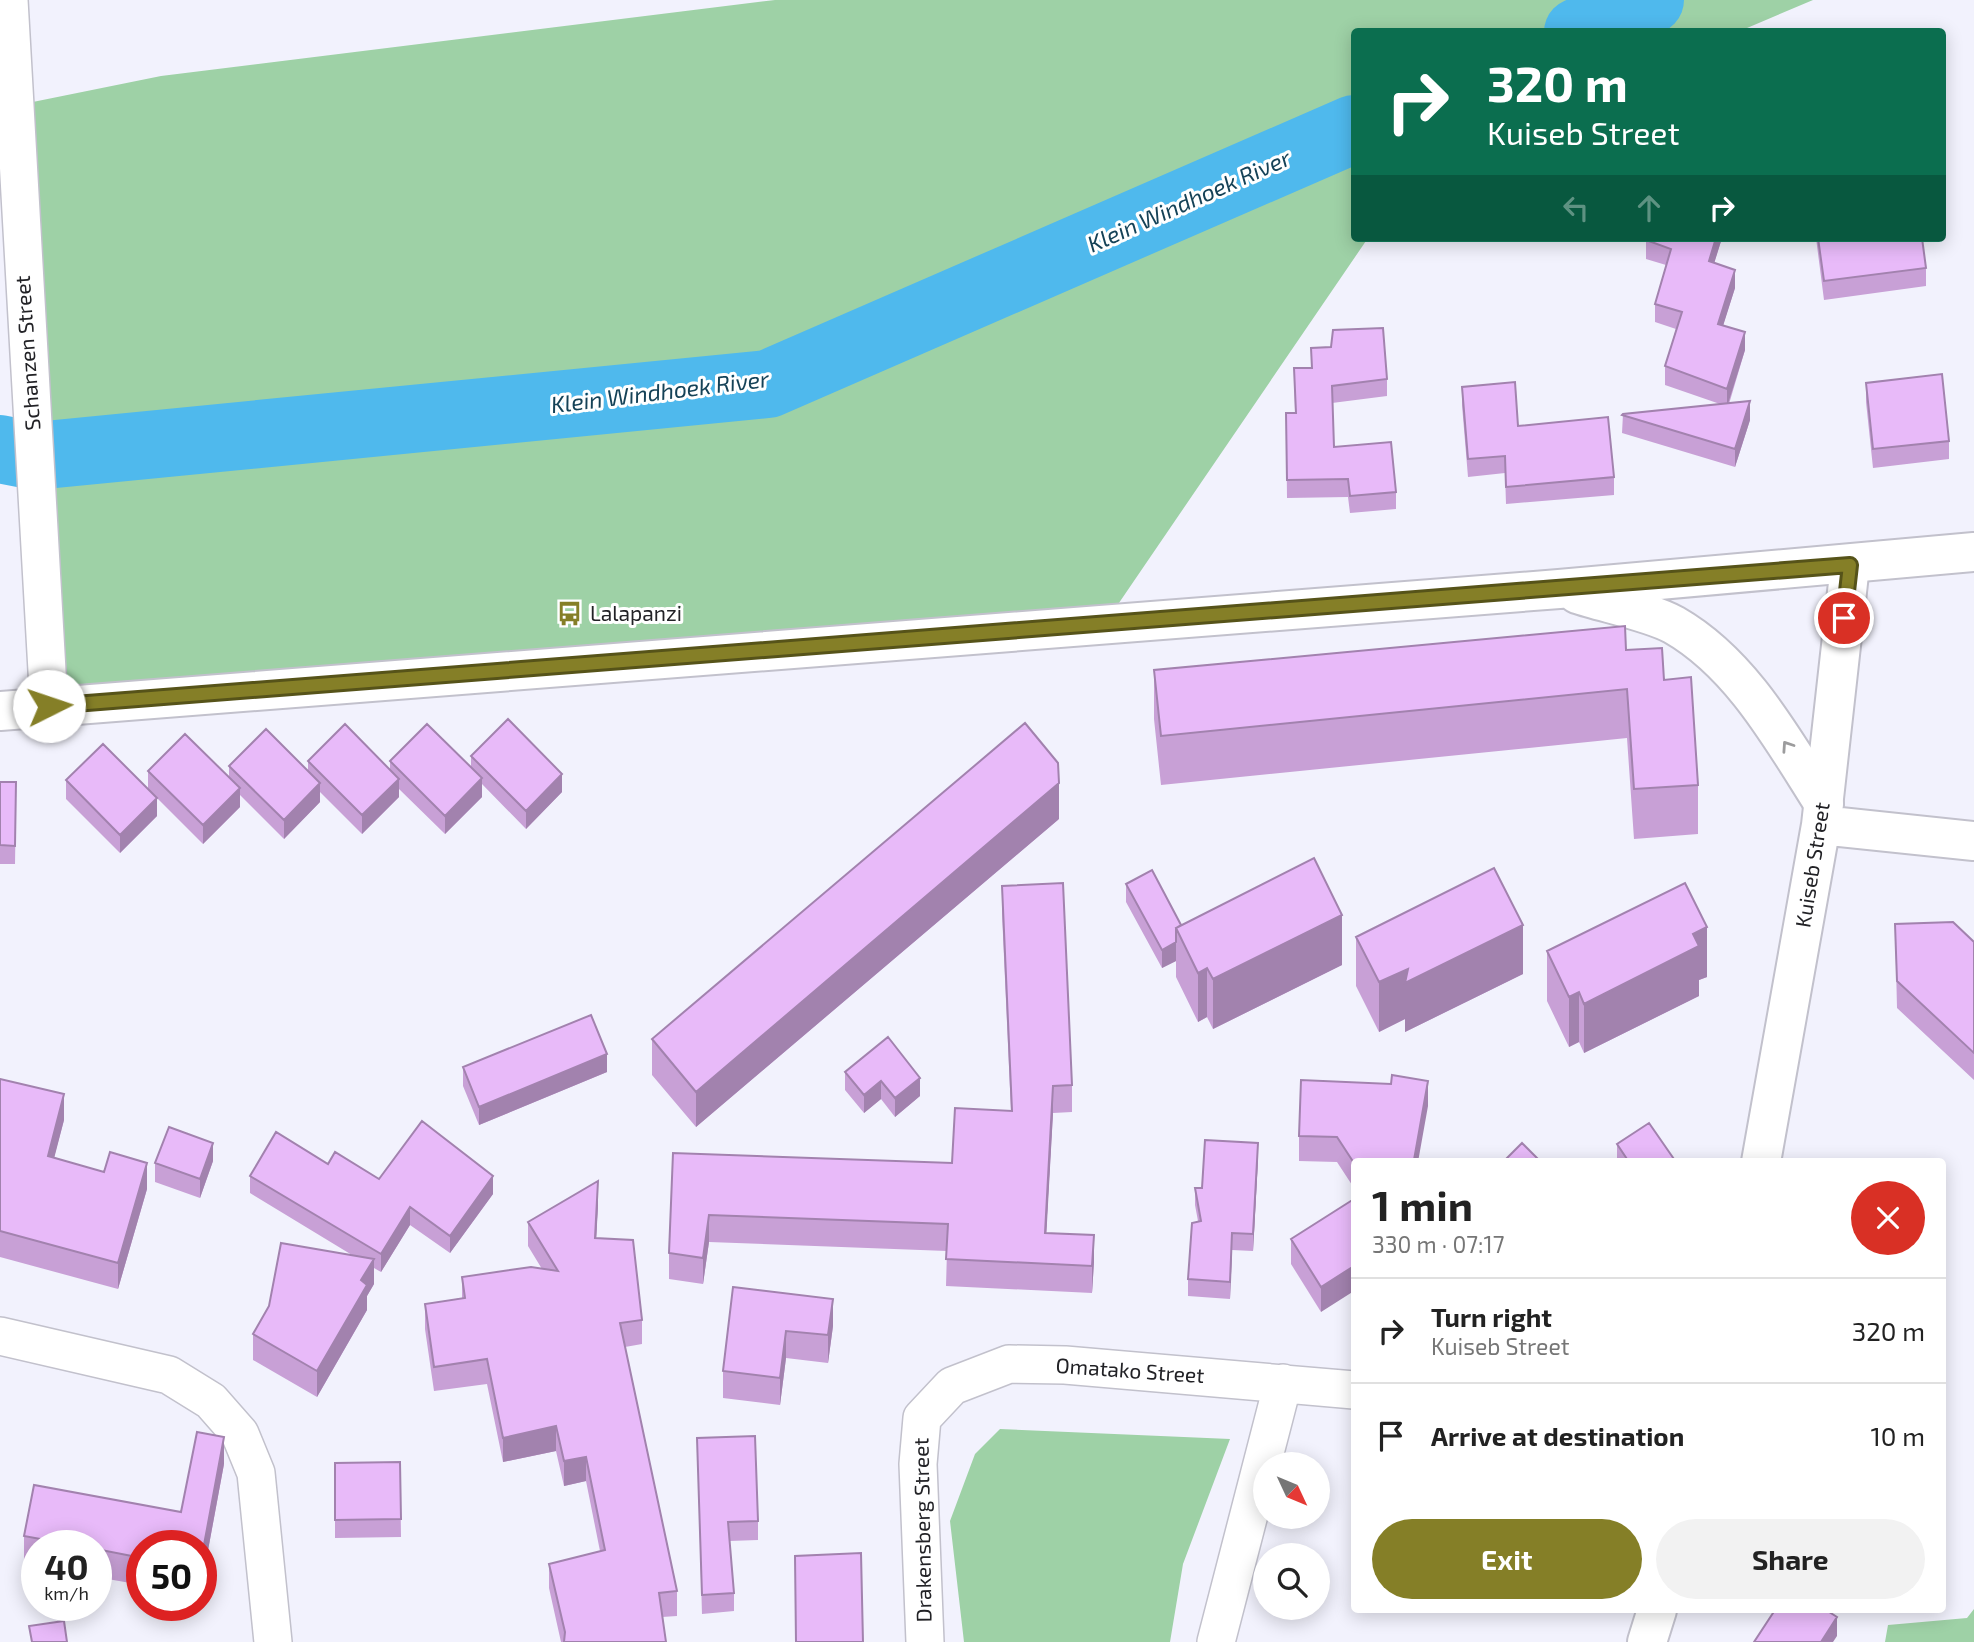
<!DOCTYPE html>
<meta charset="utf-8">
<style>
body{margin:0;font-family:"Exo 2",sans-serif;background:#f2f2f2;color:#222;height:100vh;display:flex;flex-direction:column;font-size:26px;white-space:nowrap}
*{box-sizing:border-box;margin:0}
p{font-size:23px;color:#767676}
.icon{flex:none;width:38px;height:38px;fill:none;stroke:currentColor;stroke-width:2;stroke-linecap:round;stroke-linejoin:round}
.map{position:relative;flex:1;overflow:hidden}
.details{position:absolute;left:1351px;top:1158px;width:595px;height:455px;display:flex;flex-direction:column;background:#fff;border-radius:7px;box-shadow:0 4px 18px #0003}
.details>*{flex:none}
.hud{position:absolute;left:1351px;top:28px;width:595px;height:214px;border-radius:7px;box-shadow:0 4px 18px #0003;background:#0b6e4f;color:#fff;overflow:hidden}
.needle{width:46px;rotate:134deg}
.tools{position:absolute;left:1253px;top:1452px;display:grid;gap:14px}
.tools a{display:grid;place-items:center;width:77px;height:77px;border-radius:50%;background:#fff;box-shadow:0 4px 18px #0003;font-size:35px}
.speed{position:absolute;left:21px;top:1530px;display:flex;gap:14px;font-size:35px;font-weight:700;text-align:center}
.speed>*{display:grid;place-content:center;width:91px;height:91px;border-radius:50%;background:#fff;box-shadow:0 4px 18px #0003;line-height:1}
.speed small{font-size:18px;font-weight:400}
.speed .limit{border:10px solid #d22;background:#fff;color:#111}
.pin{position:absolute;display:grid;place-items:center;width:60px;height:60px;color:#fff;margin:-30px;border:4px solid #fff;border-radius:50%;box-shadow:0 2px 7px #0007}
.me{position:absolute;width:77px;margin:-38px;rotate:86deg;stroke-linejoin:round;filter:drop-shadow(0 0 5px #0008)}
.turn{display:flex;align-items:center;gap:24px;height:147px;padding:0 21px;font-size:32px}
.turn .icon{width:91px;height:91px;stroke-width:2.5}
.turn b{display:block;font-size:49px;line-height:60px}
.lanes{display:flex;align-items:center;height:66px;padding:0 21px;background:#0003;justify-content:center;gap:35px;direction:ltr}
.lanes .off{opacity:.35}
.round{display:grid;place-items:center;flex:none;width:74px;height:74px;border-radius:37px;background:#f2f2f2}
.overview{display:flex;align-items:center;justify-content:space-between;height:119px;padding:0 21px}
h1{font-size:42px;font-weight:700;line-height:52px}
.primary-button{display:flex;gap:14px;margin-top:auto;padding:14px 21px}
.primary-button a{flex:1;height:80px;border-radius:42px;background:#857f27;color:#fff;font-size:28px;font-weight:700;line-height:80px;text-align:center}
.primary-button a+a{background:#f2f2f2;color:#222}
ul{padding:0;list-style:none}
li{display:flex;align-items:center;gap:21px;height:105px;padding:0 21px;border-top:2px solid #e0e0e0}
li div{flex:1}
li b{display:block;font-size:26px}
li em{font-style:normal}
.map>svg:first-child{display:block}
.green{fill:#9ed1a6}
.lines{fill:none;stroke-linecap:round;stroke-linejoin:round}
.river{stroke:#4fb9ed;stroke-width:68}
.minor-casing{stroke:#c2c1cc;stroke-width:40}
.tertiary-casing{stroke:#c2c1cc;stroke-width:42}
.secondary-casing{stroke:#c2c1cc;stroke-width:42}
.minor{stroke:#fff;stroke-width:37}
.tertiary{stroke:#fff;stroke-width:38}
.secondary{stroke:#fff;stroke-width:38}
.wall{fill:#c8a0d6}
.shaded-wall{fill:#a282ae}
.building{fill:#e8baf9;stroke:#a282ae;stroke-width:2}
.oneway{stroke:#9c9c9d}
.route-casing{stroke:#565319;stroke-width:18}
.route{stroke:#857f27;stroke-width:12}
.labels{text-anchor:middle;stroke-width:6;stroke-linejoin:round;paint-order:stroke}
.street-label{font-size:21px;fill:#222226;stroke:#fff}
.poi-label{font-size:21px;fill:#222226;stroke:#fff;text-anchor:start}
.water-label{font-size:23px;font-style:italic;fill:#154257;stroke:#fff}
</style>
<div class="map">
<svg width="1974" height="1642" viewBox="0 0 1974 1642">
<rect width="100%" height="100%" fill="#f2f2fd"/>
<path class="green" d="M 775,0 L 1813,0 L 1740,31 L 1354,32 L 1354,238 L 1368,238 L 1108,619 L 49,706 L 13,106 L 161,76 Z
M 1000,1429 L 1230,1439 L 1183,1564 L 1170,1642 L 964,1642 L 950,1521 L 975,1454 Z
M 1974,1609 L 1974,1642 L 1885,1642 L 1888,1625 L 1967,1618 Z"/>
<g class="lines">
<path class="river" d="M 1578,32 L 1650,0
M 0,449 L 35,456 L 768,384 L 1354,129"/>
<defs>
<path id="minor" d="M 9,0 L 49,706
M 0,1336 L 169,1375 L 211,1401 L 240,1434 L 256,1473 L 273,1642
M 925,1642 L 918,1464 L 922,1418 L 952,1386 L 1009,1364 L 1065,1365 L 1354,1390
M 1216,1642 L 1283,1383"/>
<path id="tertiary" d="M 1821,825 L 1974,841
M 1761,1162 L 1821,825 L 1850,565
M 1647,1642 L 1657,1610"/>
<path id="secondary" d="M 1577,594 C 1604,603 1651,612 1674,625 C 1742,664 1783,740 1824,804
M 0,711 L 1559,589 L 1974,552"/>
</defs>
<use href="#minor" class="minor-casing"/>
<use href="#tertiary" class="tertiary-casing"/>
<use href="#secondary" class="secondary-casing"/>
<use href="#minor" class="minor"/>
<use href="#tertiary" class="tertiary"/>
<use href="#secondary" class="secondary"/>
</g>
<path class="wall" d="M 1646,238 L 1722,238 L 1714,263 L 1735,288 L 1723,325 L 1745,350 L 1729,404 L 1750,420 L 1735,467 L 1622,433 L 1623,414 L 1720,404 L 1665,385 L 1665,366 L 1676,329 L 1655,322 L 1655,304 L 1666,265 L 1646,259 Z
M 1816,238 L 1922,238 L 1926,268 L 1926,286 L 1824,300 Z
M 1311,348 L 1387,379 L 1387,396 L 1332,403 L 1334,447 L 1396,492 L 1396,509 L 1350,513 L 1348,497 L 1287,498 L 1286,413 L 1295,413 L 1294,368 L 1311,368 Z
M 1866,383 L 1949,441 L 1949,459 L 1873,468 L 1866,402 Z
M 1462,387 L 1518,426 L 1614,477 L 1614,495 L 1506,504 L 1505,473 L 1468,477 L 1462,405 Z
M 1626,650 L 1664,680 L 1698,785 L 1698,834 L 1634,839 L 1627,738 L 1161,785 L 1154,719 L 1154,670 Z
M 471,756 L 562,792 L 526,829 L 482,784 L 482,797 L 445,834 L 399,789 L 399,797 L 362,834 L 320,792 L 320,802 L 284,839 L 240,795 L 240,807 L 203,844 L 157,798 L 157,816 L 120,853 L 66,799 L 66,780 L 148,789 L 148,771 L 229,778 L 229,766 L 308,771 L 308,761 L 390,770 L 390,761 L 471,768 Z
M 0,782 L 16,801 L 15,864 L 0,864 Z
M 1059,819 L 696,1127 L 652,1075 L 652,1039 Z
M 1126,884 L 1181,925 L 1342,965 L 1213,1029 L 1207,1017 L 1198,1022 L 1176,977 L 1176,961 L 1162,968 L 1126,902 Z
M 1002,886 L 1072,1085 L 1072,1112 L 1053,1113 L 1046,1233 L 1094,1262 L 1092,1293 L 946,1286 L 947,1251 L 709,1242 L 703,1284 L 669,1279 L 669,1253 L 673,1153 L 952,1163 L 1011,1111 L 1002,913 Z
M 1895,924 L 1974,942 L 1974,1080 L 1897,1008 Z
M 1356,937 L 1523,974 L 1405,1032 L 1405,1019 L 1379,1032 L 1356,986 Z
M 1547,951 L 1707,977 L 1699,980 L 1699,996 L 1584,1053 L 1579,1042 L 1569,1047 L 1547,1001 Z
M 888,1037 L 920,1096 L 895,1117 L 881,1099 L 864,1113 L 845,1090 L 845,1072 Z
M 463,1067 L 607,1072 L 479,1125 L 463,1086 Z
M 0,1079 L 64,1120 L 54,1157 L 147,1189 L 118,1289 L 0,1257 Z
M 1428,1106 L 1354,1162 L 1354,1188 L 1337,1162 L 1299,1161 L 1299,1136 Z
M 1617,1144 L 1676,1162 L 1617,1162 Z
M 1258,1159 L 1253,1251 L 1232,1250 L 1230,1299 L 1188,1296 L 1188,1279 L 1198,1221 L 1195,1205 L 1195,1188 L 1202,1188 Z
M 213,1161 L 200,1198 L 155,1182 L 155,1163 Z
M 328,1164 L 379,1179 L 493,1194 L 450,1253 L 410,1225 L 381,1272 L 374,1268 L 374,1284 L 367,1296 L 367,1310 L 317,1397 L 253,1360 L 253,1334 L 352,1255 L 250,1193 L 250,1176 Z
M 1354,1199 L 1321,1312 L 1291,1264 L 1291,1239 Z
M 598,1205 L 596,1238 L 642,1320 L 642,1344 L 625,1347 L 677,1591 L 677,1616 L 662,1617 L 666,1642 L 561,1642 L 549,1588 L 549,1564 L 600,1551 L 586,1481 L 564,1486 L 556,1451 L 503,1462 L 487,1384 L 434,1391 L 425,1329 L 425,1304 L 462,1298 L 462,1277 L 542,1269 L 528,1246 L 528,1222 Z
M 733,1287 L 833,1326 L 828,1363 L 786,1358 L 780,1405 L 723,1398 L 723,1371 Z
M 697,1438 L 758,1521 L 758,1540 L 729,1541 L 734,1593 L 734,1611 L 702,1614 Z
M 400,1462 L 401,1537 L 335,1538 L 335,1463 Z
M 224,1464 L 201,1588 L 201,1545 L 142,1545 L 142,1585 L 96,1577 L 96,1545 L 37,1545 L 37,1566 L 24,1564 L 24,1536 L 181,1512 Z"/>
<path class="shaded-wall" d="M 1716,238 L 1722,238 L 1709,280 L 1709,261 Z
M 1735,270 L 1735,288 L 1718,342 L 1718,324 Z
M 1745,332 L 1745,350 L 1727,407 L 1727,389 Z
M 1750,401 L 1750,420 L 1735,467 L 1735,449 Z
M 562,774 L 562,792 L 526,829 L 526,811 Z
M 482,778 L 482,797 L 445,834 L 445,816 Z
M 399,779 L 399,797 L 362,834 L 362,815 Z
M 320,783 L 320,802 L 284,839 L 284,820 Z
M 1059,783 L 1059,819 L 696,1127 L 696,1092 Z
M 240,788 L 240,807 L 203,844 L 203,825 Z
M 157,798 L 157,816 L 120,853 L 120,835 Z
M 1342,915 L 1342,965 L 1213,1029 L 1213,979 Z
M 1523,925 L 1523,974 L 1405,1032 L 1405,1019 L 1379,1032 L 1379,982 L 1408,969 Z
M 1707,927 L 1707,977 L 1699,980 L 1699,996 L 1584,1053 L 1584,1004 L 1693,934 Z
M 1176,942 L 1176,961 L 1162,968 L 1162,950 Z
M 1207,968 L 1207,1017 L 1198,1022 L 1198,973 Z
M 1579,992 L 1579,1042 L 1569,1047 L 1569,997 Z
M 607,1054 L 607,1072 L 479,1125 L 479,1107 Z
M 920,1078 L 920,1096 L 895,1117 L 895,1098 Z
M 881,1081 L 881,1099 L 864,1113 L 864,1095 Z
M 1428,1081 L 1428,1106 L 1418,1162 L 1414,1162 Z
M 1053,1086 L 1053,1113 L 1045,1259 L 1045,1233 Z
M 64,1094 L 64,1120 L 48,1182 L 48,1156 Z
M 213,1143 L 213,1161 L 200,1198 L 200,1179 Z
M 1258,1143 L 1258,1159 L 1253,1251 L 1253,1234 Z
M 147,1163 L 147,1189 L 118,1289 L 118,1263 Z
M 493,1176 L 493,1194 L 450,1253 L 450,1236 Z
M 598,1181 L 598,1205 L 595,1263 L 595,1238 Z
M 410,1207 L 410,1225 L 381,1272 L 381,1254 Z
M 709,1215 L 709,1242 L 703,1284 L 703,1258 Z
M 1232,1233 L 1232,1250 L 1230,1299 L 1230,1282 Z
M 1094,1235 L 1094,1262 L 1092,1293 L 1092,1266 Z
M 374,1259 L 374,1284 L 367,1296 L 367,1310 L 317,1397 L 317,1371 L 361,1280 Z
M 1354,1266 L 1354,1291 L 1321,1312 L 1321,1287 Z
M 833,1299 L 833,1326 L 828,1363 L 828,1335 Z
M 786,1331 L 786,1358 L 780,1405 L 780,1378 Z
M 556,1426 L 556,1451 L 503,1462 L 503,1438 Z
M 224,1437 L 224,1464 L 201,1588 L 201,1561 Z
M 586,1457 L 586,1481 L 564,1486 L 564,1461 Z
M 1837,1617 L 1837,1636 L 1833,1642 L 1821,1642 Z"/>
<path class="building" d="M 1646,238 L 1716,238 L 1709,261 L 1735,270 L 1718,324 L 1745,332 L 1727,389 L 1665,366 L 1682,312 L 1655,304 L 1671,249 L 1646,240 Z
M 1818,238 L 1922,238 L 1926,268 L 1824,281 Z
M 1383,328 L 1387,379 L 1332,386 L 1334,447 L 1391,442 L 1396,492 L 1350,496 L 1348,479 L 1287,480 L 1286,413 L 1296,413 L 1294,368 L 1312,368 L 1311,348 L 1331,347 L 1333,330 Z
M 1942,374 L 1949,441 L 1873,449 L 1866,383 Z
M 1515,382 L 1518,426 L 1608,417 L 1614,477 L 1506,487 L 1505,456 L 1468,459 L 1462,387 Z
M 1750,401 L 1735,449 L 1622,415 L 1623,414 Z
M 1625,626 L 1626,650 L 1662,648 L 1664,680 L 1691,677 L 1698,785 L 1634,789 L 1627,689 L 1161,736 L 1154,670 Z
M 508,719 L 562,774 L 526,811 L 471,756 Z
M 1025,723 L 1058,763 L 1059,783 L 696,1092 L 652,1039 Z
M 345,724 L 399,779 L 362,815 L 308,761 Z
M 427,724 L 482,778 L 445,816 L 390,761 Z
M 266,729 L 320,783 L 284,820 L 229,766 Z
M 185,734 L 240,788 L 203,825 L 148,771 Z
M 103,744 L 157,798 L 120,835 L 66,780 Z
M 0,782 L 16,782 L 15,846 L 0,845 Z
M 1314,858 L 1342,915 L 1213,979 L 1207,968 L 1198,973 L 1176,928 Z
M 1494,868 L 1523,925 L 1405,983 L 1408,969 L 1379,982 L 1356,937 Z
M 1152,870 L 1181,925 L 1176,928 L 1176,942 L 1162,950 L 1126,884 Z
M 1063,883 L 1072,1085 L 1053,1086 L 1045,1233 L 1094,1235 L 1092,1266 L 946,1259 L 948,1224 L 709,1215 L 703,1258 L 669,1253 L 673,1153 L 952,1163 L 955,1108 L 1012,1111 L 1002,886 Z
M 1685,883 L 1707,927 L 1693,934 L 1699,946 L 1584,1004 L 1579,992 L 1569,997 L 1547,951 Z
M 1953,922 L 1974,942 L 1974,1053 L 1897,981 L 1895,924 Z
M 591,1015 L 607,1054 L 479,1107 L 463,1067 Z
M 888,1037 L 920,1078 L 895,1098 L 881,1081 L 864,1095 L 845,1072 Z
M 1392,1075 L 1428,1081 L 1414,1160 L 1416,1162 L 1354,1163 L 1337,1137 L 1299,1136 L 1301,1080 L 1391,1084 Z
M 0,1079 L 64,1094 L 48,1156 L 104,1172 L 110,1152 L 147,1163 L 118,1263 L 0,1231 Z
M 422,1121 L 493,1176 L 450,1236 L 410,1207 L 381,1254 L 250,1176 L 276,1132 L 328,1164 L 335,1152 L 379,1179 Z
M 1649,1123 L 1676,1162 L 1629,1162 L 1617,1144 Z
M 169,1127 L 213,1143 L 200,1179 L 155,1163 Z
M 1205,1140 L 1258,1143 L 1253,1234 L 1232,1233 L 1230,1282 L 1188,1279 L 1192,1223 L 1201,1221 L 1195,1188 L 1202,1188 Z
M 1522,1143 L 1541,1162 L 1503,1162 Z
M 598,1181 L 595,1238 L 633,1240 L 642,1320 L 620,1323 L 677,1591 L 659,1593 L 666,1642 L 564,1642 L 565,1632 L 549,1564 L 605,1550 L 586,1457 L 564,1461 L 556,1426 L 503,1438 L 487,1359 L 434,1367 L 425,1304 L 465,1298 L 462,1277 L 531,1267 L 558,1271 L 528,1222 Z
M 1354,1199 L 1354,1266 L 1321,1287 L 1291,1239 Z
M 281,1243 L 374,1259 L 361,1280 L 367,1285 L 317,1371 L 253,1334 L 269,1306 Z
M 733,1287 L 833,1299 L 828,1335 L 786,1331 L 780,1378 L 723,1371 Z
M 197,1432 L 224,1437 L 201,1561 L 201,1545 L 142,1545 L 142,1558 L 96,1549 L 96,1545 L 73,1545 L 24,1536 L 34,1485 L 181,1512 Z
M 755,1436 L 758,1521 L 728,1522 L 734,1593 L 702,1595 L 697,1438 Z
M 400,1462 L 401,1519 L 335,1520 L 335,1463 Z
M 861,1553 L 863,1642 L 796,1642 L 795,1556 Z
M 1775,1610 L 1826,1610 L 1837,1617 L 1821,1642 L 1754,1642 Z
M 64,1621 L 67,1642 L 32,1642 L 29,1626 Z"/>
<defs><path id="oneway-chevron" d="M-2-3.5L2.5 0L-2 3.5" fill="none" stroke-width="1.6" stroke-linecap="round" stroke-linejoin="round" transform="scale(1.75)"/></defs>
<use class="oneway" href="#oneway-chevron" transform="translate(1787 746) rotate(-124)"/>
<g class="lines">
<defs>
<path id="route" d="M 49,706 L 1850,565 L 1844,618"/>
</defs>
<use href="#route" class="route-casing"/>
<use href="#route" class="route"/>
</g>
<defs>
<symbol id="bus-bare" viewBox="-9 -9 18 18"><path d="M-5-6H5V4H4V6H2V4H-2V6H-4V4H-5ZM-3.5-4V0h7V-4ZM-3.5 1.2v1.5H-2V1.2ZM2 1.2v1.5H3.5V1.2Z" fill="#857f27" stroke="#fff" stroke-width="2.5" paint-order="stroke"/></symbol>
</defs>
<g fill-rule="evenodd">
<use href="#bus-bare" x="552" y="596" width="35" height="35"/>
</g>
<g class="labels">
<g class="street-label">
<text transform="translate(28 353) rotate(-94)" y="7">Schanzen Street</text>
<text transform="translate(1813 865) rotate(-81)" y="7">Kuiseb Street</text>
<text transform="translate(1130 1371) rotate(4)" y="7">Omatako Street</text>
<text transform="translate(923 1530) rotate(-91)" y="7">Drakensberg Street</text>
</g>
<g class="poi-label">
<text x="590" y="621">Lalapanzi</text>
</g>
<g class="water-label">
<text transform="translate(1189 201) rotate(-24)" y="8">Klein Windhoek River</text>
<text transform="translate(660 392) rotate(-7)" y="8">Klein Windhoek River</text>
</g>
</g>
</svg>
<div class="tools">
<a><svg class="needle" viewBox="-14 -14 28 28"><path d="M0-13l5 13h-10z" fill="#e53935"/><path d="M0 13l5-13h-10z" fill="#767676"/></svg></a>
<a><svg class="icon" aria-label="search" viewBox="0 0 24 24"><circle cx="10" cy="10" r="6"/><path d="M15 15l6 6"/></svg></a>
</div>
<div class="speed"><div>40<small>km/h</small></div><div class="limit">50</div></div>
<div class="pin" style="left:1844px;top:618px;background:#d93025"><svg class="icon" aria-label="arrive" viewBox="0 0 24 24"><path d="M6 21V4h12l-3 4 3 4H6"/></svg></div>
<svg class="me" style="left:49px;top:706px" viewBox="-20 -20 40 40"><circle r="19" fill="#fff"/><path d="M0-13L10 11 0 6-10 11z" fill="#857f27"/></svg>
<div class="hud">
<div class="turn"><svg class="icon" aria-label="right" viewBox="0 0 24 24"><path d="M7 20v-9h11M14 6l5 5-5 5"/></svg><div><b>320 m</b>Kuiseb Street</div></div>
<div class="lanes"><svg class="icon off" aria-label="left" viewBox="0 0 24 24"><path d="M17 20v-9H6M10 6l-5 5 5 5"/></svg><svg class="icon off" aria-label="ahead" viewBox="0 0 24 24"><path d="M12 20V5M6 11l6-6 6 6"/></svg><svg class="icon" aria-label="right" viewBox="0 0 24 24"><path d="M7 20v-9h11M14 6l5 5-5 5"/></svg></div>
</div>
<section class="details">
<div class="overview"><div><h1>1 min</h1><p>330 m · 07:17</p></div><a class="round" style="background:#d93025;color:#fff"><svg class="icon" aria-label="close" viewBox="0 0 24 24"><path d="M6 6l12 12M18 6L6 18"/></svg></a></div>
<ul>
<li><svg class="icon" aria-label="right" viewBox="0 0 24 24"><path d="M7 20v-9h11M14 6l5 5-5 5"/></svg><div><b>Turn right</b><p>Kuiseb Street</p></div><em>320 m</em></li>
<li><svg class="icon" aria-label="arrive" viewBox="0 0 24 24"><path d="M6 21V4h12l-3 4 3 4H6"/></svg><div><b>Arrive at destination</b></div><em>10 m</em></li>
</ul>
<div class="primary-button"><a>Exit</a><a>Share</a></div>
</section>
</div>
